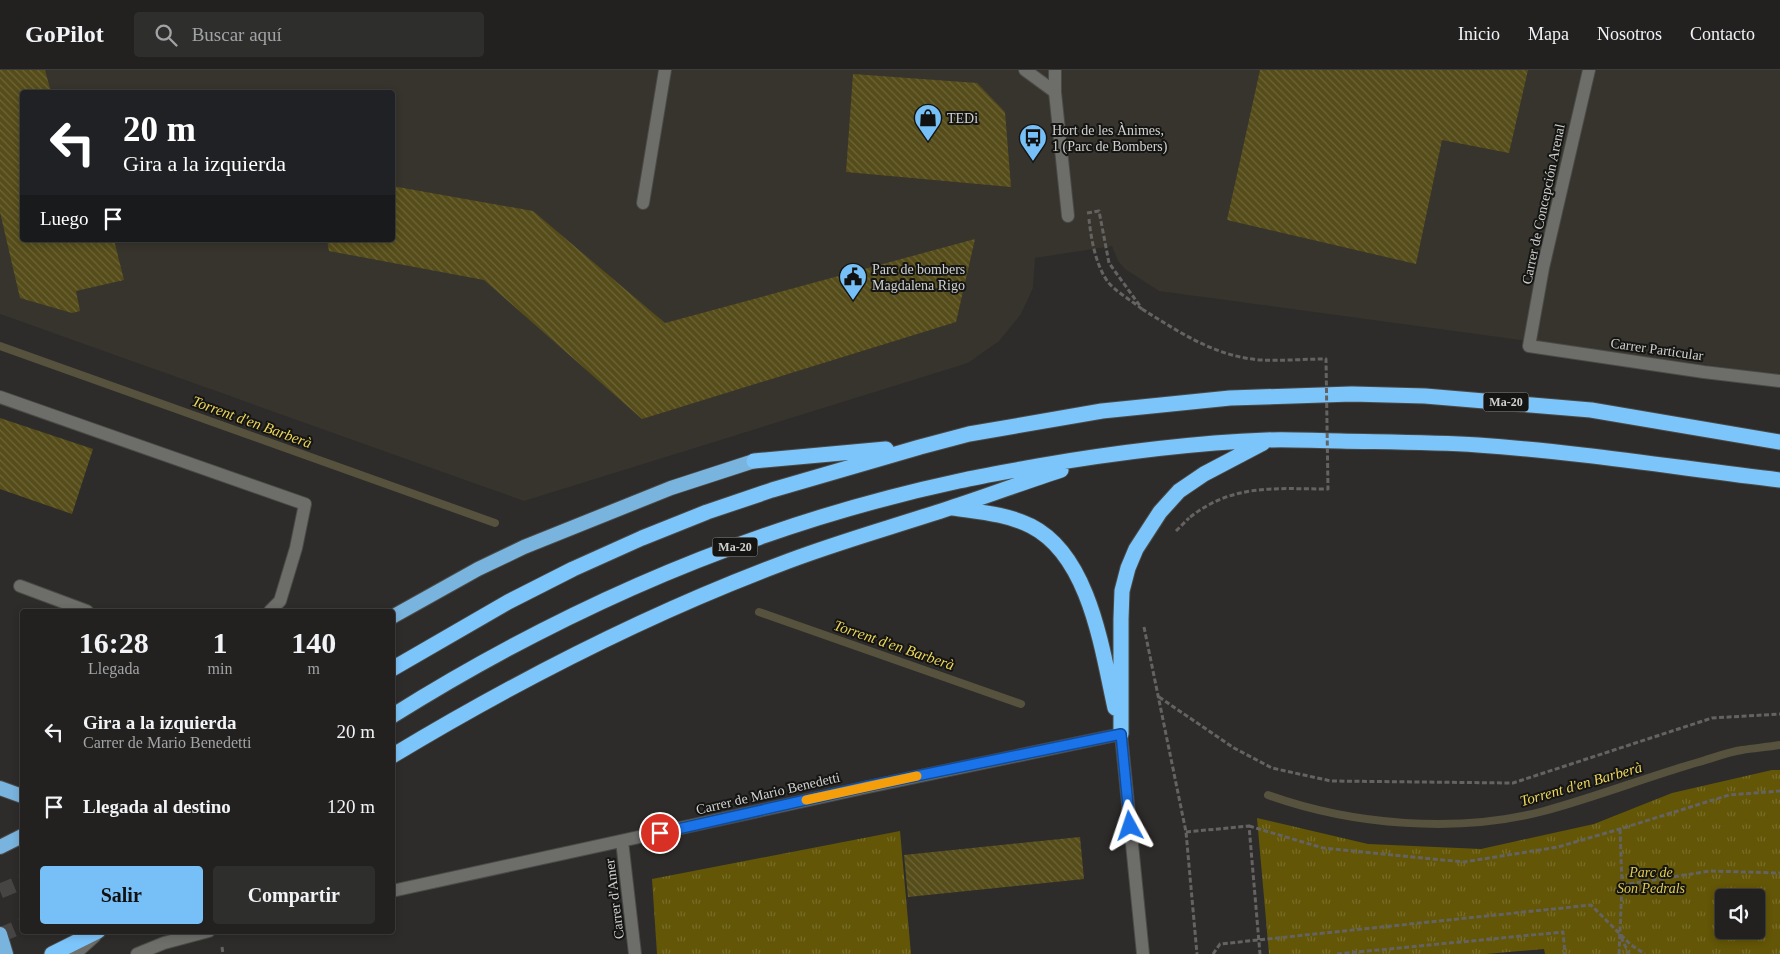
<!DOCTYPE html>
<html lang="es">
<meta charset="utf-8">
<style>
body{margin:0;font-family:"Times New Roman",serif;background:#2e2e2d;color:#f1f3f6;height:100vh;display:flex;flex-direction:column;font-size:19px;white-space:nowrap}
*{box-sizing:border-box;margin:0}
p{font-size:16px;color:#a2a3a5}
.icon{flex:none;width:28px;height:28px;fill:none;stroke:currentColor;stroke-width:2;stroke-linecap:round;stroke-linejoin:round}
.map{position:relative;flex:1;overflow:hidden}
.panel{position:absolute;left:20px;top:539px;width:375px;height:325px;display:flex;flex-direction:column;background:#222120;border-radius:5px;box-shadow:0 2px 8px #0003,0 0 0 1px #3f3e3e}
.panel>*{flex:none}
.guide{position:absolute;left:20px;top:20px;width:375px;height:152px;border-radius:5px;box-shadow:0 2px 8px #0003,0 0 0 1px #3f3e3e;background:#202124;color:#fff;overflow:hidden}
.controls{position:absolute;left:1715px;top:819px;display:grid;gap:10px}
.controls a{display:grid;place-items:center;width:50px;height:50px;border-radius:5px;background:#222120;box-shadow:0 2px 8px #0003,0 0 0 1px #3f3e3e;font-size:25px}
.pin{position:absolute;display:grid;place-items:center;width:42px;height:42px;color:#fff;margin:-21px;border:2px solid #fff;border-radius:50%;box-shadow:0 1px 5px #0007}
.me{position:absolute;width:55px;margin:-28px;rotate:355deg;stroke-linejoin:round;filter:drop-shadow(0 0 4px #0008)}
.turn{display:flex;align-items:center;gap:18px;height:105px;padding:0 20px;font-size:22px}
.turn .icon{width:65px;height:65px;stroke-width:2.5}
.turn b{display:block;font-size:35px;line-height:42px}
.then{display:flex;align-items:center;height:48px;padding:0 20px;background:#0003;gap:10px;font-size:19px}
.eta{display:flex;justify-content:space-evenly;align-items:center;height:85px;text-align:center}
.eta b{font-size:30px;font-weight:700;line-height:35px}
.action{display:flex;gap:10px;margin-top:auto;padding:10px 20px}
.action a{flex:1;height:58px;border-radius:5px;background:#76c0f7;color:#111;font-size:20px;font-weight:700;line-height:58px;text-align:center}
.action a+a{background:#2e2e2d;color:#f1f3f6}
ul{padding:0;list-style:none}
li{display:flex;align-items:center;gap:15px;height:75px;padding:0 20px}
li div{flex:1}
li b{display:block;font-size:19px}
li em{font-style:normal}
header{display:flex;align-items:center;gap:30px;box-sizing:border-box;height:70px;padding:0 25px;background:#222120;border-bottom:1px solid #3f3e3e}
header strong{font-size:24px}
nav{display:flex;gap:28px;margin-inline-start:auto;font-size:18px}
.search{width:350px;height:45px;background:#2e2e2d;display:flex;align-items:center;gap:12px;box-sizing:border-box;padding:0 18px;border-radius:5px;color:#a2a3a5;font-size:19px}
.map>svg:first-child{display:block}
.built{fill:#36342c;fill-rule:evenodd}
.park{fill:url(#park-tufts);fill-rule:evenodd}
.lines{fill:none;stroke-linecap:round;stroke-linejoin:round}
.stream{stroke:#56523e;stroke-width:8}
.building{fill:url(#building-back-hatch)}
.motorway-tunnel{stroke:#464543;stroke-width:15;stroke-dasharray:15 8;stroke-linecap:butt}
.service-casing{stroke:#4a4a47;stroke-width:14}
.minor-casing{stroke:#4a4a47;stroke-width:14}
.tertiary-casing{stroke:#4a4a47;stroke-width:14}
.secondary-casing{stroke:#4a4a47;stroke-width:14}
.trunk-casing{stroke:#4a4a47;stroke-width:16}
.motorway-casing{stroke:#4a4a47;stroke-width:17}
.path{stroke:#646361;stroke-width:3;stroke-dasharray:5 2.5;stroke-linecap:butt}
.service{stroke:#6d6d6a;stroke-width:12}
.minor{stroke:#6d6d6a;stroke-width:12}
.tertiary{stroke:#6d6d6a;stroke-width:12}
.secondary{stroke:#6d6d6a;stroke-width:12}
.trunk{stroke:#79b4de;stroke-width:14}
.motorway{stroke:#7cc5fb;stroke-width:15}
.path-bridge{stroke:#646361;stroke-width:3;stroke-dasharray:5 2.5;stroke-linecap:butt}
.route-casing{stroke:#114b97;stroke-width:12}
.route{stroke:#1a73e8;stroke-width:9}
.slow{stroke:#f59e0b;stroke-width:9}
.labels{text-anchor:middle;stroke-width:4;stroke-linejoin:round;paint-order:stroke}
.shield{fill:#151514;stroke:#999998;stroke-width:1}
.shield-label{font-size:12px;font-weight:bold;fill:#d1d1d0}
.poi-label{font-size:14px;fill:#d1d1d0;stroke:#151514;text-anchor:start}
.street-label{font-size:14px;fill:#d1d1d0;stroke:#151514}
.park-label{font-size:14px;font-style:italic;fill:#e2cb4b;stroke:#151514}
.water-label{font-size:15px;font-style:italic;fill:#efd859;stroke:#151514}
</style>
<header>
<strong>GoPilot</strong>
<div class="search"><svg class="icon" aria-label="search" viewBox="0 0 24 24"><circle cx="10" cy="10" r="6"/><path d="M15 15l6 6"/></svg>Buscar aquí</div>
<nav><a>Inicio</a><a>Mapa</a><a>Nosotros</a><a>Contacto</a></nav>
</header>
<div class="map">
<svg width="1780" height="884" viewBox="0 0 1780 884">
<defs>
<pattern id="park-tufts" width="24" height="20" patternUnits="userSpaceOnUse" patternTransform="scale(1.25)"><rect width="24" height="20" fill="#635607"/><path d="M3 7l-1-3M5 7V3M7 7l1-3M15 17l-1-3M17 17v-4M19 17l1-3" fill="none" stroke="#786d2a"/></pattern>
<pattern id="building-back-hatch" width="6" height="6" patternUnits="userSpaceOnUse" patternTransform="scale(1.25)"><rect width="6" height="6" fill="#554c19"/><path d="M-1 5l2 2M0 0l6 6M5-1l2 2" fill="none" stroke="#6c6539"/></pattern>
</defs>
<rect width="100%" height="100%" fill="#2d2c2a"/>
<path class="built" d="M 0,0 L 1780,0 L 1780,305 L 1159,221 L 1125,199 L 1118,191 L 1112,176 L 1035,188 L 1033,218 L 1021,244 L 999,271 L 968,293 L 524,431 L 0,244 ZM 22,22 L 392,22 L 392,170 L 22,170 Z"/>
<path class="park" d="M 1772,700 L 1780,700 L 1780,884 L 1545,884 L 1544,879 L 1486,884 L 1269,884 L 1257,748 L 1368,774 L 1481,779 L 1594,754 L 1672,723 ZM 1724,828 L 1756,828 L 1756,860 L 1724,860 Z
M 900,761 L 911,884 L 657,884 L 652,809 Z"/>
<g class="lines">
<path class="stream" d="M 0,276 L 495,453
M 759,542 L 1021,634
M 1268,725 C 1352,755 1457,764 1544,741 C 1596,727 1647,707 1699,692 C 1713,688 1728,682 1742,680 C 1755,678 1768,677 1780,675"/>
</g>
<path class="building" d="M 0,0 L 45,0 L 51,22 L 22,22 L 22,170 L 114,170 L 124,210 L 76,221 L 80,241 L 72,243 L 20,228 L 0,142 Z
M 1260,0 L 1528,0 L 1509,83 L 1442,70 L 1416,194 L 1227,150 Z
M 853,4 L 977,13 L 1005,42 L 1011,117 L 846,102 Z
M 392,116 L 533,141 L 665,253 L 975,169 L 956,252 L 642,349 L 484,210 L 329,181 L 327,170 L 392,170 Z
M 0,348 L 93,379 L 72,444 L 0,419 Z
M 1080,767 L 1084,809 L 908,827 L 904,785 Z"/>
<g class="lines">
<path class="motorway-tunnel" d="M 0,821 L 22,812
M 0,865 L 22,856"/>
<defs>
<path id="service" d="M 643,133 L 665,0
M 0,327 L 305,434 L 296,478 L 280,531 L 270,541
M 20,516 L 87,541"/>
<path id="minor" d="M 1025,0 L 1055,22
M 1589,0 L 1543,198 L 1529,276 L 1704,302 L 1780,311
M 622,771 L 635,884
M 392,821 L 868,717 L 1121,664 L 1143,884
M 137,884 L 164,873 L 209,861"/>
<path id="tertiary" d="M 1055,0 L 1055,22 L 1068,146"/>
<path id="secondary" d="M 75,884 L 95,866"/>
<path id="trunk" d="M 392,547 L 478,499 L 524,477 L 671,418 L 754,391
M 0,718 L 22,726
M 0,777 L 22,766
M 0,864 L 6,884"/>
<path id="motorway" d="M 754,391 L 886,379
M 953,438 C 980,442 1007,444 1031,456 C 1090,486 1102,580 1115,638
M 392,599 L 508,532 L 573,499 L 642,468 L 707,442 L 772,420 L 920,377 L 969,364 L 1102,341 L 1230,328 L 1352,324 L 1425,326 L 1591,340 L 1780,372
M 392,646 C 566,537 758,454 959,411 C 985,405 1011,401 1037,396 C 1113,383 1190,373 1267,370 C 1292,369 1316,371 1340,371 C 1386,372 1432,372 1478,375 C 1579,382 1679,398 1780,410
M 1121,664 L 1121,549 L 1122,521 L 1128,498 L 1136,479 L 1160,442 L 1179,421 L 1204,404 L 1263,373
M 392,686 C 515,612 643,546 778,495 C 834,473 893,457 950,438 C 987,426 1024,412 1061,400
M 52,884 L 98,861"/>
</defs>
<use href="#service" class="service-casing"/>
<use href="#minor" class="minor-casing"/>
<use href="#tertiary" class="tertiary-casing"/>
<use href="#secondary" class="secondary-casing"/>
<use href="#trunk" class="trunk-casing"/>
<use href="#motorway" class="motorway-casing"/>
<path class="path" d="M 1087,143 L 1099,141 L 1109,193 L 1140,236
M 1089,149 C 1091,169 1096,196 1108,212 C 1115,221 1132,231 1142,239
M 1176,461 L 1189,448
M 1144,557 L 1186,762 L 1197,884
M 1159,627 L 1234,678 L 1272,698 L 1331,711 L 1513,713 L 1712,648 L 1780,644
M 1249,756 L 1323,778 L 1464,792 L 1558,777 L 1620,759 L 1729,725 L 1780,721
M 1186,762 L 1249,756 L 1260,884
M 1622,815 L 1710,801 L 1780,803
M 1621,867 L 1629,884
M 222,877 L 223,884
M 1213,884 L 1220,874 L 1591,835 L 1631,875 L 1645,884
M 1337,884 L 1563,862 L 1565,884
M 1619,884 L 1622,815 L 1620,759"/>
<use href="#service" class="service"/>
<use href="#minor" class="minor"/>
<use href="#tertiary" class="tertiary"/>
<use href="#secondary" class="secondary"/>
<use href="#trunk" class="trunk"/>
<use href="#motorway" class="motorway"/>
<path class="path-bridge" d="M 1142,239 C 1179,262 1216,287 1261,290 C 1282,291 1305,289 1326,289 L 1328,419 C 1275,419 1233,413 1189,448"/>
</g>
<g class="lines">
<defs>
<path id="route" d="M 660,763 L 868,716 L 1121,664 L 1130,756"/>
</defs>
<use href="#route" class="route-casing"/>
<use href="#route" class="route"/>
<path class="slow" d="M 806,730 L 917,706"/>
</g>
<defs>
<symbol id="shop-pin" viewBox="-11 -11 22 30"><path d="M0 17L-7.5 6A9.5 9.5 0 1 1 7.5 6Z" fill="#76c0f7" stroke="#151514"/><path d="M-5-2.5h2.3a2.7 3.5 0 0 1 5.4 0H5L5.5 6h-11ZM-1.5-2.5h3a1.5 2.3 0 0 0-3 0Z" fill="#111"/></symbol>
<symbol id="bus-pin" viewBox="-11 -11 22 30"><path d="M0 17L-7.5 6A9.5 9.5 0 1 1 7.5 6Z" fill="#76c0f7" stroke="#151514"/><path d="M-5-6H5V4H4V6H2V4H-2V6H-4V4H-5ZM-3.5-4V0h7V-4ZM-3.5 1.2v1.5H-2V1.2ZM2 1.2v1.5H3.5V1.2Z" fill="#111"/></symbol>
<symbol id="civic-pin" viewBox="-11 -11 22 30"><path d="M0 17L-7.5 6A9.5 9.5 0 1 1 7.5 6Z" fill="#76c0f7" stroke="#151514"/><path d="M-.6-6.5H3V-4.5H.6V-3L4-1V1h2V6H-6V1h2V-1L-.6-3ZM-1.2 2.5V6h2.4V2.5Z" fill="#111"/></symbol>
</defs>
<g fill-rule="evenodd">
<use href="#shop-pin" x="912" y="32" width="32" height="43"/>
<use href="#bus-pin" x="1017" y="52" width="32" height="43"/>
<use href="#civic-pin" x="837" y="191" width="32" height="43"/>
</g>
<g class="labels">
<g class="shield">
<rect x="1483.5" y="322.5" width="45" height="19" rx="4"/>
<rect x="712.5" y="467.5" width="45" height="19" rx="4"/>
</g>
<g class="shield-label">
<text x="1506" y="336">Ma-20</text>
<text x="735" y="481">Ma-20</text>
</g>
<g class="poi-label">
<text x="947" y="53">TEDi</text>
<text x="1052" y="65">Hort de les Ànimes,<tspan x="1052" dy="16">1 (Parc de Bombers)</tspan></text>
<text x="872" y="204">Parc de bombers<tspan x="872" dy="16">Magdalena Rigo</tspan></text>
</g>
<g class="street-label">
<text transform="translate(1543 134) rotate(-78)" y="5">Carrer de Concepción Arenal</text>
<text transform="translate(1657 279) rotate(8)" y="5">Carrer Particular</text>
<text transform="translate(768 723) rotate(-13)" y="5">Carrer de Mario Benedetti</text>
<text transform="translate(614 829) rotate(-97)" y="5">Carrer d'Amer</text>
</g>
<g class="park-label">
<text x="1651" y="807">Parc de<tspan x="1651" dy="16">Son Pedrals</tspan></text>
</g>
<g class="water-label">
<text transform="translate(252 352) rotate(20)" y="5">Torrent d'en Barberà</text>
<text transform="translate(894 575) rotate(19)" y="5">Torrent d'en Barberà</text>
<text transform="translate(1581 714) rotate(-16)" y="5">Torrent d'en Barberà</text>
</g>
</g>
</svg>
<div class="controls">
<a><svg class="icon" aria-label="sound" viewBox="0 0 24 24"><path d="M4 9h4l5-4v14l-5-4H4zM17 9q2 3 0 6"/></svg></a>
</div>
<div class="pin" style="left:660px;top:763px;background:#d93025"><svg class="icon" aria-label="arrive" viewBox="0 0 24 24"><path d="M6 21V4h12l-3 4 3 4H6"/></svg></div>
<svg class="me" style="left:1130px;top:756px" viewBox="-20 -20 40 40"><path d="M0-17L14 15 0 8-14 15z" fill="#1a73e8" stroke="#fff" stroke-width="4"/></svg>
<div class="guide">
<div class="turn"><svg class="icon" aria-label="left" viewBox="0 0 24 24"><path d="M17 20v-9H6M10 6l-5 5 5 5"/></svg><div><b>20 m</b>Gira a la izquierda</div></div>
<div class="then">Luego<svg class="icon" aria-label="arrive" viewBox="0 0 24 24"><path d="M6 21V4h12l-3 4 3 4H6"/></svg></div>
</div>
<section class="panel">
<div class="eta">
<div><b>16:28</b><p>Llegada</p></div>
<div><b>1</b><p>min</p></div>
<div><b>140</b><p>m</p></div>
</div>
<ul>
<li><svg class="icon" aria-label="left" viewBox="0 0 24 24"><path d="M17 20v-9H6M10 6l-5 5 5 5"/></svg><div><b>Gira a la izquierda</b><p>Carrer de Mario Benedetti</p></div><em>20 m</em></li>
<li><svg class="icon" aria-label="arrive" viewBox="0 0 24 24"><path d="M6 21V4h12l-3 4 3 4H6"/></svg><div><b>Llegada al destino</b></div><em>120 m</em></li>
</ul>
<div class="action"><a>Salir</a><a>Compartir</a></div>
</section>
</div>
